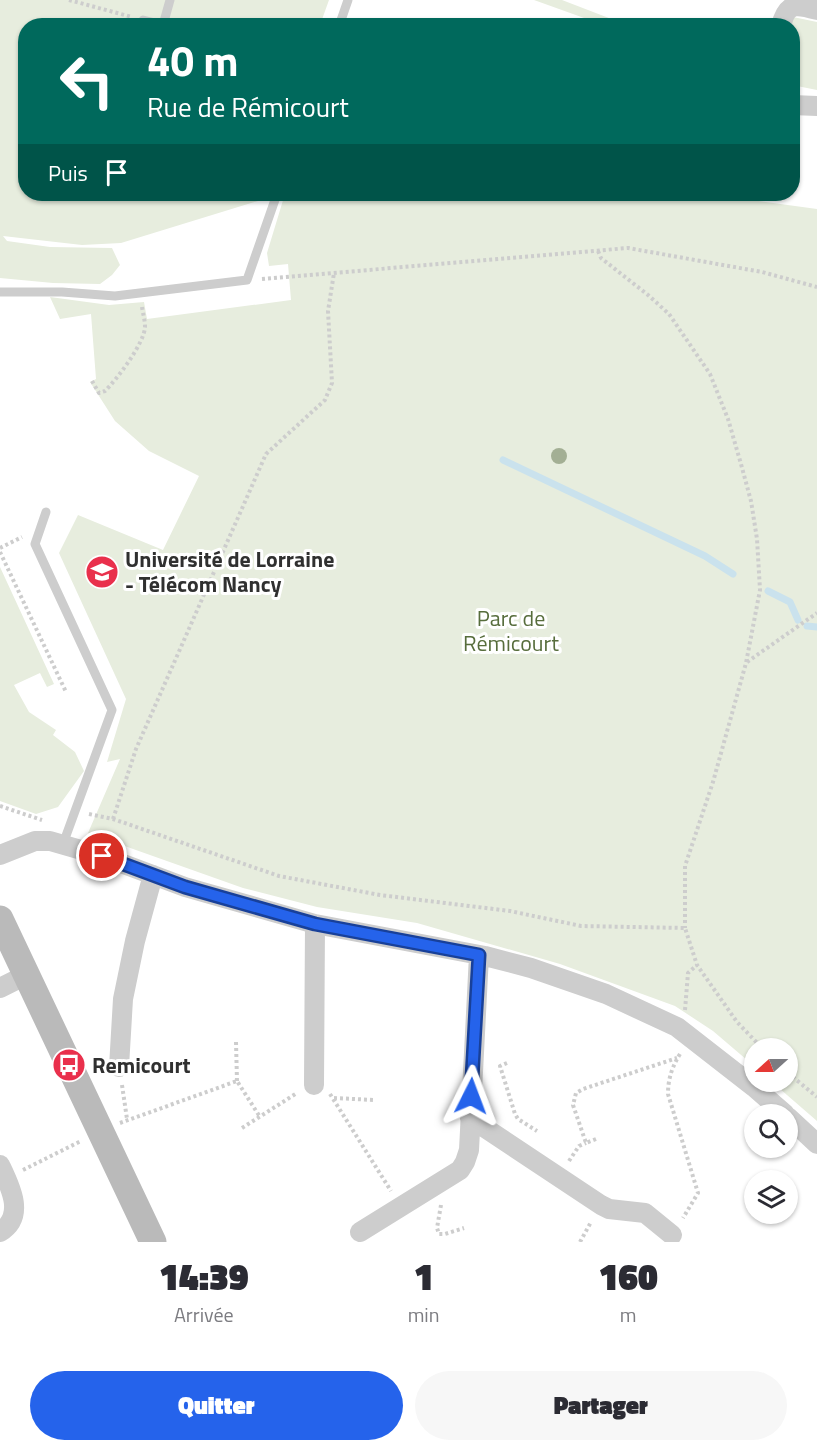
<!DOCTYPE html>
<html lang="fr">
<meta charset="utf-8">
<style>
body{margin:0;font-family:"Titillium Web",sans-serif;background:#f7f7f7;color:#2b2b33;height:100vh;display:flex;flex-direction:column;font-size:22px;white-space:nowrap}
*{box-sizing:border-box;margin:0}
p{font-size:20px;color:#7c7c81}
.icon{flex:none;width:33px;height:33px;fill:none;stroke:currentColor;stroke-width:2;stroke-linecap:round;stroke-linejoin:round}
.map{position:relative;height:1242px;overflow:hidden}
.panel{display:flex;flex-direction:column;background:#fff;flex:1}
.panel>*{flex:none}
.banner{position:absolute;left:18px;top:18px;width:782px;height:183px;border-radius:24px;box-shadow:0 2px 4px #0004;background:#00695c;color:#fff;overflow:hidden}
.needle{width:39px;rotate:249deg}
.tools{position:absolute;left:744px;top:1038px;display:grid;gap:12px}
.tools a{display:grid;place-items:center;width:54px;height:54px;border-radius:50%;background:#fff;box-shadow:0 2px 4px #0004;font-size:30px}
.pin{position:absolute;display:grid;place-items:center;width:51px;height:51px;color:#fff;margin:-26px;border:3px solid #fff;border-radius:50%;box-shadow:0 2px 6px #0007}
.me{position:absolute;width:66px;margin:-33px;rotate:3deg;stroke-linejoin:round;filter:drop-shadow(0 0 4px #0008)}
.turn{display:flex;align-items:center;gap:21px;height:126px;padding:0 30px;font-size:27px}
.turn .icon{width:78px;height:78px;stroke-width:2.5}
.turn b{display:block;font-size:42px;line-height:51px}
.then{display:flex;align-items:center;height:57px;padding:0 30px;background:#0003;gap:12px;font-size:22px}
.eta{display:flex;justify-content:space-evenly;align-items:center;height:102px;text-align:center}
.eta b{font-size:36px;font-weight:800;line-height:42px}
.action{display:flex;gap:12px;margin-top:auto;padding:12px 30px}
.action a{flex:1;height:69px;border-radius:36px;background:#2563eb;color:#fff;font-size:24px;font-weight:800;line-height:69px;text-align:center}
.action a+a{background:#f7f7f7;color:#2b2b33}
.map>svg:first-child{display:block}
.green{fill:#e7edde}
.lines{fill:none;stroke-linecap:round;stroke-linejoin:round}
.stream{stroke:#cae2ed;stroke-width:7}
.path{stroke:#cdcdcd;stroke-width:4;stroke-dasharray:3 3;stroke-linecap:butt}
.lane{stroke:#cdcdcd;stroke-width:9}
.street{stroke:#cdcdcd;stroke-width:20}
.secondary{stroke:#bababa;stroke-width:27}
.tree{fill:#a3af94}
.route-casing{stroke:#184099;stroke-width:15}
.route{stroke:#2563eb;stroke-width:10}
.labels{text-anchor:middle;stroke-width:6;stroke-linejoin:round;paint-order:stroke}
.poi-label{font-size:22px;font-weight:bold;fill:#303030;stroke:#fff;text-anchor:start}
.park-label{font-size:22px;fill:#576d3c;stroke:#fff}
</style>
<div class="map">
<svg width="817" height="1242" viewBox="0 0 817 1242">
<rect width="100%" height="100%" fill="#fff"/>
<path class="green" d="M 0,0 L 329,0 L 320,25 L 26,26 L 26,194 L 260,194 L 258,201 L 121,243 L 82,245 L 3,236 L 7,241 L 50,247 L 112,248 L 120,265 L 112,275 L 100,284 L 53,283 L 0,278 Z
M 534,0 L 562,0 L 627,25 L 598,25 L 598,23 Z
M 793,17 L 817,22 L 817,90 L 792,85 L 791,26 Z
M 312,194 L 706,194 L 817,209 L 817,1121 L 772,1082 L 788,1082 L 788,1048 L 754,1048 L 754,1066 L 713,1031 L 675,1006 L 560,964 L 417,923 L 317,907 L 243,888 L 88,833 L 120,759 L 107,762 L 126,699 L 59,553 L 78,515 L 163,550 L 199,476 L 149,451 L 115,421 L 90,382 L 96,379 L 91,314 L 60,319 L 50,297 L 109,305 L 144,302 L 147,319 L 291,300 L 288,264 L 269,266 L 267,253 L 284,197 Z
M 0,567 L 54,684 L 47,687 L 40,673 L 14,685 L 29,712 L 56,730 L 53,735 L 75,752 L 84,771 L 58,807 L 36,814 L 0,801 Z"/>
<g class="lines">
<path class="stream" d="M 503,460 L 705,556 L 733,574
M 768,591 L 790,602 L 798,620
M 807,626 L 817,627"/>
<path class="path" d="M 69,0 L 132,17
M 598,251 L 601,258 L 648,295 L 669,314 L 710,374 L 728,419 L 741,464 L 751,501 L 757,539 L 760,590 L 746,663 L 713,782 L 685,866 L 685,928
M 262,279 L 628,248 L 762,272 L 817,287
M 92,381 L 99,393 L 105,391 C 117,379 144,344 145,327 C 145,320 143,314 142,307
M 0,548 L 22,537
M 0,552 L 66,692
M 747,662 L 817,613
M 0,806 L 42,820
M 89,814 L 113,819 L 279,876 L 380,895 L 510,911 L 581,926 L 685,928 L 697,965 L 737,1022 L 762,1048
M 113,819 L 136,749 L 266,454 L 325,400 L 332,383 L 328,311 L 334,273
M 685,1010 L 688,973 L 697,965
M 236,1042 L 237,1081
M 680,1054 C 672,1067 668,1079 668,1094 L 698,1193 L 683,1218
M 507,1063 L 500,1066 L 515,1114 L 518,1119 L 537,1131
M 788,1073 L 817,1097
M 122,1085 L 127,1119
M 330,1094 L 391,1191
M 334,1098 L 374,1100
M 120,1123 L 237,1081 L 260,1117
M 242,1128 L 297,1093
M 596,1139 L 586,1143 L 573,1105 L 576,1093 L 583,1089 L 677,1058
M 569,1161 L 579,1146 L 586,1143
M 23,1170 L 81,1141
M 441,1205 L 437,1228 L 439,1234 L 445,1234 L 464,1228
M 580,1242 L 591,1222"/>
<path class="lane" d="M 143,20 L 163,25 L 170,0
M 339,26 L 348,0
M 0,292 L 62,292 L 115,296 L 247,280 L 277,194
M 46,512 L 35,544 L 112,710 L 63,844"/>
<path class="street" d="M 781,26 C 787,2 796,4 817,10
M 792,105 L 817,106
M 0,855 L 35,841 L 50,841 L 102,856 L 185,887 L 315,924 L 485,956 L 531,968 L 606,994 L 677,1027 L 754,1087 L 785,1114
M 0,988 L 26,975
M 119,1067 L 123,999 L 135,941 L 153,875
M 314,1085 L 315,924
M 788,1117 L 817,1144
M 470,1118 L 601,1205 L 609,1209 L 645,1213 L 672,1235
M 0,1165 C 10,1186 26,1216 0,1232
M 360,1232 L 460,1170 L 465,1162 L 469,1150 L 479,955"/>
<path class="secondary" d="M 0,919 L 153,1242"/>
</g>
<circle class="tree" cx="559" cy="456" r="8"/>
<g class="lines">
<defs>
<path id="route" d="M 102,856 L 185,887 L 315,924 L 479,955 L 471,1096"/>
</defs>
<use href="#route" class="route-casing"/>
<use href="#route" class="route"/>
</g>
<defs>
<symbol id="university-disc" viewBox="-11 -11 22 22"><circle r="9.5" fill="#e9304c" stroke="#fff"/><path d="M0-5L7-2L0 1L-7-2ZM-4 1L0 2.5L4 1V4Q0 6-4 4Z" fill="#fff"/></symbol>
<symbol id="bus-disc" viewBox="-11 -11 22 22"><circle r="9.5" fill="#e9304c" stroke="#fff"/><path d="M-5-6H5V4H4V6H2V4H-2V6H-4V4H-5ZM-3.5-4V0h7V-4ZM-3.5 1.2v1.5H-2V1.2ZM2 1.2v1.5H3.5V1.2Z" fill="#fff"/></symbol>
</defs>
<g fill-rule="evenodd">
<use href="#university-disc" x="83" y="553" width="38" height="38"/>
<use href="#bus-disc" x="50" y="1046" width="38" height="38"/>
</g>
<g class="labels">
<g class="poi-label">
<text x="125" y="567">Université de Lorraine<tspan x="125" dy="25">- Télécom Nancy</tspan></text>
<text x="92" y="1073">Remicourt</text>
</g>
<g class="park-label">
<text x="511" y="626">Parc de<tspan x="511" dy="25">Rémicourt</tspan></text>
</g>
</g>
</svg>
<div class="tools">
<a><svg class="needle" viewBox="-14 -14 28 28"><path d="M0-13l5 13h-10z" fill="#e53935"/><path d="M0 13l5-13h-10z" fill="#7c7c81"/></svg></a>
<a><svg class="icon" aria-label="search" viewBox="0 0 24 24"><circle cx="10" cy="10" r="6"/><path d="M15 15l6 6"/></svg></a>
<a><svg class="icon" aria-label="layers" viewBox="0 0 24 24"><path d="M12 4l9 5-9 5-9-5zM3 14l9 5 9-5"/></svg></a>
</div>
<div class="pin" style="left:102px;top:856px;background:#d93025"><svg class="icon" aria-label="arrive" viewBox="0 0 24 24"><path d="M6 21V4h12l-3 4 3 4H6"/></svg></div>
<svg class="me" style="left:471px;top:1096px" viewBox="-20 -20 40 40"><path d="M0-17L14 15 0 8-14 15z" fill="#2563eb" stroke="#fff" stroke-width="4"/></svg>
<div class="banner">
<div class="turn"><svg class="icon" aria-label="left" viewBox="0 0 24 24"><path d="M17 20v-9H6M10 6l-5 5 5 5"/></svg><div><b>40 m</b>Rue de Rémicourt</div></div>
<div class="then">Puis<svg class="icon" aria-label="arrive" viewBox="0 0 24 24"><path d="M6 21V4h12l-3 4 3 4H6"/></svg></div>
</div>
</div>
<section class="panel">
<div class="eta">
<div><b>14:39</b><p>Arrivée</p></div>
<div><b>1</b><p>min</p></div>
<div><b>160</b><p>m</p></div>
</div>
<div class="action"><a>Quitter</a><a>Partager</a></div>
</section>
